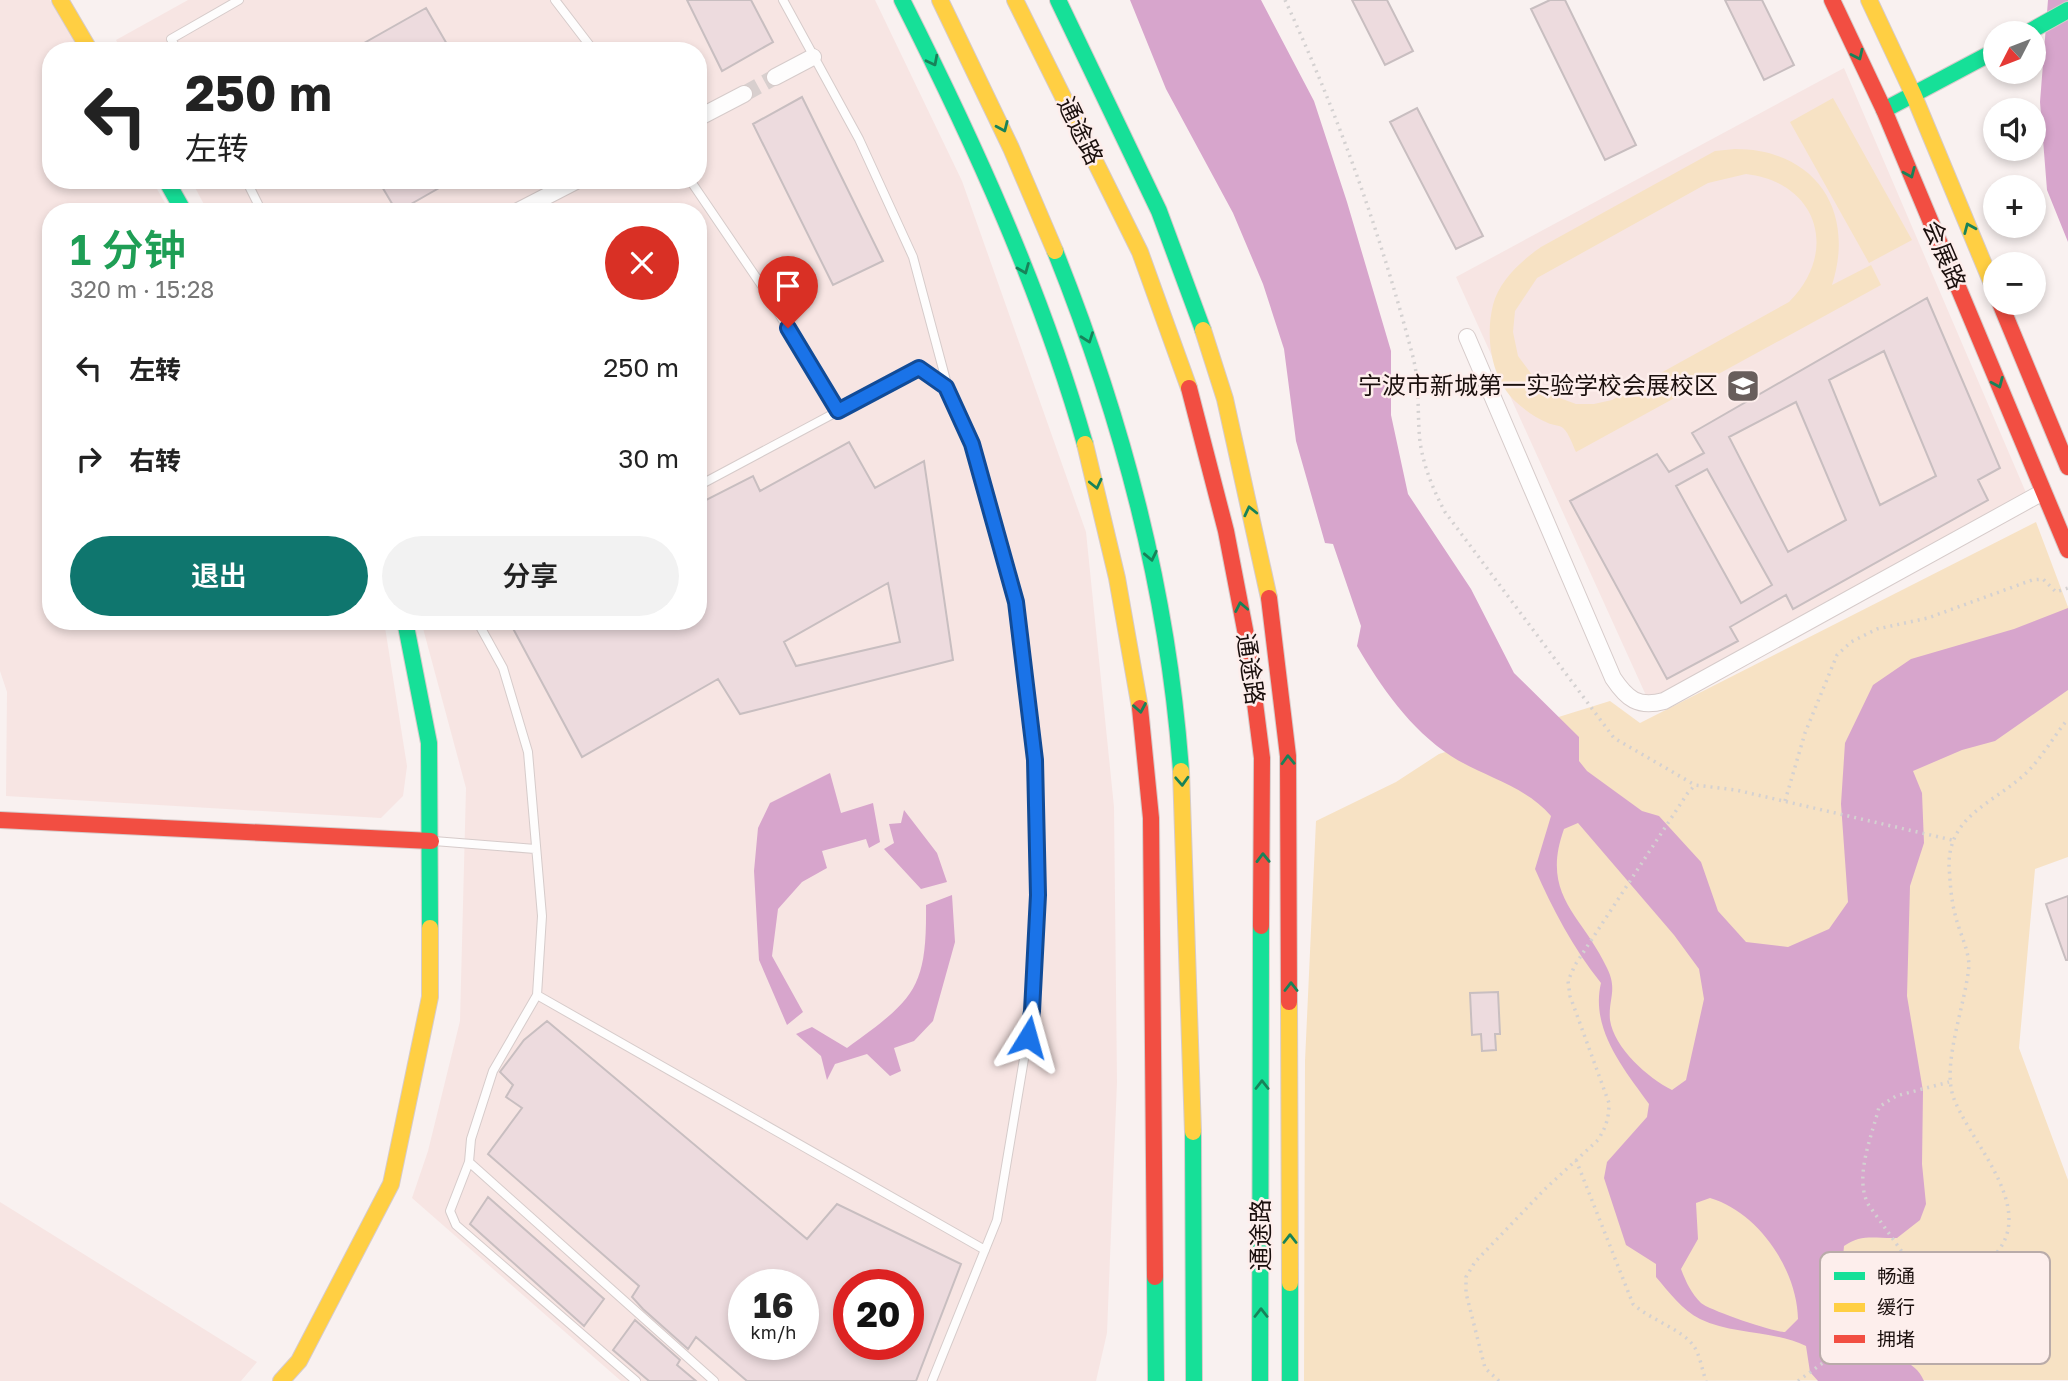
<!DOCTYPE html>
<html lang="zh">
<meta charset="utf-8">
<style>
body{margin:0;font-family:"Golos Text","Noto Sans SC",sans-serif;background:#f2f2f2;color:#222;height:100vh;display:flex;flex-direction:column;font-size:26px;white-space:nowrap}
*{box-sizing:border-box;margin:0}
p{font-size:23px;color:#767676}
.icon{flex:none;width:38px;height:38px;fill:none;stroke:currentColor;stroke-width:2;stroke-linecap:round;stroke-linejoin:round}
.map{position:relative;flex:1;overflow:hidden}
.details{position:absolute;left:42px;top:203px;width:665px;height:427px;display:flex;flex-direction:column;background:#fff;border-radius:28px;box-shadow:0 4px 10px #0003}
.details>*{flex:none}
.hud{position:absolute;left:42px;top:42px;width:665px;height:147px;border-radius:28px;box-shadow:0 4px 10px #0003;background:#fff;color:#222;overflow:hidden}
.needle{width:46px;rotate:228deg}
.buttons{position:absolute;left:1983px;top:21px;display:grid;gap:14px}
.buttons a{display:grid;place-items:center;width:63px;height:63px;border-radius:50%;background:#fff;box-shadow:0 4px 10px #0003;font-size:35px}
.speed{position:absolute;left:728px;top:1269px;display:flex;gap:14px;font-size:35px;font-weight:700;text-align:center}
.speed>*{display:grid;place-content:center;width:91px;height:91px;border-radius:50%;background:#fff;box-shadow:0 4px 10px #0003;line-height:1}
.speed small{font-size:18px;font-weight:400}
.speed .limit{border:10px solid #d22;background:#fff;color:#111}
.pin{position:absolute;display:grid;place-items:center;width:60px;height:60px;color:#fff;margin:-72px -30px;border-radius:50% 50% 50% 0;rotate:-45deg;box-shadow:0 0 7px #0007}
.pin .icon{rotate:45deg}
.me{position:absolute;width:77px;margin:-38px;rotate:8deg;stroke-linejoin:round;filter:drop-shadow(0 0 5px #0008)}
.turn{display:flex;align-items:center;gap:24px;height:147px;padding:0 28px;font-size:32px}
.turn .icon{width:91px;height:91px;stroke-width:2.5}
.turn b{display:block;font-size:49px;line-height:60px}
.round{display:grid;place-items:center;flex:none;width:74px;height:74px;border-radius:37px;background:#f2f2f2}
.overview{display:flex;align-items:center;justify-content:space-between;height:119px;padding:0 28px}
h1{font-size:42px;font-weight:600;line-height:52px;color:#1e9e55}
.button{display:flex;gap:14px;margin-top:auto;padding:14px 28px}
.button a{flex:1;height:80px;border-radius:42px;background:#0f766e;color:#fff;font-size:28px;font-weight:600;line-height:80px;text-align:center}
.button a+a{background:#f2f2f2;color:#222}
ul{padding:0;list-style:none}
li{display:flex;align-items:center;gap:21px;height:91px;padding:0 28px}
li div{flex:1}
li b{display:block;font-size:26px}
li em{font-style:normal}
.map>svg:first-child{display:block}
.built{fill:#f7e5e3;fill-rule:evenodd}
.green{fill:#f7e2c4;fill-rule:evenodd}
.water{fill:#d7a5cc;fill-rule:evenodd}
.building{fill:#eddbde;stroke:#c8bec0;stroke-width:2;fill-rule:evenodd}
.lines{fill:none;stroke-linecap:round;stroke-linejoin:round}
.street-tunnel{stroke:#d8cfce;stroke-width:16;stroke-dasharray:16 8;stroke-linecap:butt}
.lane-casing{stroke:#d6cbca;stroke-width:10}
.street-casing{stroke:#d6cbca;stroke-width:18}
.fast-casing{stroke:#d6cbca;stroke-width:18}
.slow-casing{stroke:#d6cbca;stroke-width:18}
.jam-casing{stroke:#d6cbca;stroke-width:18}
.path{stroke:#d4d1d1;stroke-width:3.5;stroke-dasharray:2 5;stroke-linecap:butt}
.lane{stroke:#fefdfd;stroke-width:8}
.street{stroke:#fefdfd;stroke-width:16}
.fast{stroke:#16e098;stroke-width:16}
.slow{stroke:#ffcf43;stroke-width:16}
.jam{stroke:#f24e42;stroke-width:16}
.oneway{stroke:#188259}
.route-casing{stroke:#114b97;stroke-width:18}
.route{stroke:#1a73e8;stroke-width:12}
.labels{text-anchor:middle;stroke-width:5;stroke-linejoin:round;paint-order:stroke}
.street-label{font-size:24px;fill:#1a0f0d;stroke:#fdeeec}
.poi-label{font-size:24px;fill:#1a0f0d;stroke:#fdeeec;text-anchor:end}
.key{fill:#fdeeec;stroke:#b9aba9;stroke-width:2}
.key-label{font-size:19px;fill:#1a0f0d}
</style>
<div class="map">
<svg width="2068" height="1381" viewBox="0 0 2068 1381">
<rect width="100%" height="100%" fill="#f9f1f0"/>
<path class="built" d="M 0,0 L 50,0 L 80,51 L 51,51 L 51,180 L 152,180 L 170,212 L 51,212 L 51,621 L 384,621 L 407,766 L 403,796 L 381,818 L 6,796 L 7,692 L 0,671 Z
M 188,0 L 875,0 L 962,181 L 1086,532 L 1114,807 L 1117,1082 L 1107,1333 L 1096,1381 L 621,1381 L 412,1198 L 428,1151 L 460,1021 L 466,788 L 421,621 L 698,621 L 698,212 L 208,212 L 191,180 L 698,180 L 698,51 L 122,51 L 116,40 ZM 744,1284 L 803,1284 L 803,1344 L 744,1344 ZM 849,1284 L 908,1284 L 908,1344 L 849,1344 Z
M 1844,68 L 2027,495 L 1649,702 L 1456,277 Z
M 0,1202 L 257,1362 L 241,1381 L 0,1381 Z"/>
<path class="green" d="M 1833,98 L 1912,240 L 1869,263 L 1790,122 Z
M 1735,149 C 1815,149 1856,210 1832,285 L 1871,265 L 1881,285 L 1576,452 C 1573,446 1569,433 1563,428 C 1560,425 1552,425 1548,423 C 1536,418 1526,411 1516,402 C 1491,379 1485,337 1493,305 C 1499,281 1521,261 1541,247 L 1715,151 ZM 1746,174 C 1817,182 1840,251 1789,302 L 1612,400 L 1594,404 L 1576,404 L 1557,397 L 1541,387 L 1518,356 L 1513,332 L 1515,311 L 1537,278 L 1708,183 Z
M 2036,522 L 2068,607 L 2068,857 L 2035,869 L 2019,1048 L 2068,1180 L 2068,1380 L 1304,1381 L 1305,1061 L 1316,821 L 1396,782 L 1439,754 L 1610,701 L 1640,723 Z"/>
<path class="water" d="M 1130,0 L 1261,0 L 1314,101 L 1347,202 L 1391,351 L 1391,415 L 1408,494 L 1471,589 L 1514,673 L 1579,737 L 1579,761 L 1587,771 L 1642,811 L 1659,816 L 1701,862 L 1718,911 L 1746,942 L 1788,947 L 1829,929 L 1848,902 L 1841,804 L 1845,743 L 1873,685 L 1911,659 L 2014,629 L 2068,608 L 2068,690 L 1995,741 L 1962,750 L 1913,771 L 1922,793 L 1924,843 L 1910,886 L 1907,996 L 1923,1091 L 1922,1164 L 1926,1204 L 1920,1220 L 1897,1238 C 1877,1239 1862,1233 1844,1246 C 1839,1292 1867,1330 1902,1358 C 1912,1366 1919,1369 1924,1381 L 1818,1381 L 1810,1372 L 1806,1346 C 1773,1330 1733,1335 1700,1319 C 1682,1310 1669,1292 1656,1277 L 1656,1264 L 1626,1245 L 1604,1178 L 1607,1162 L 1647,1117 L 1649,1104 C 1624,1069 1590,1029 1601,983 C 1573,948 1553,910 1535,869 L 1551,816 C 1526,786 1484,777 1451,756 C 1410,729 1381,687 1357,646 L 1361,626 L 1333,544 L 1325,543 L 1296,441 L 1284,349 L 1263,284 L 1233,213 L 1166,89 ZM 1578,823 L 1674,935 L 1699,969 L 1704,999 L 1686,1080 L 1672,1090 C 1648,1078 1614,1048 1610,1020 C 1608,999 1618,990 1607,968 C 1582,914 1540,896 1564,829 ZM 1710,1198 C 1758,1212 1797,1269 1798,1319 L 1785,1332 C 1773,1332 1709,1310 1701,1303 C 1691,1293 1686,1282 1681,1269 L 1698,1239 L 1696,1203 Z
M 2048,0 L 2068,0 L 2068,242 L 2047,190 L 2040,102 Z
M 830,773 L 841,813 L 873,803 L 880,842 L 869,848 L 866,839 L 822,851 L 827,868 L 802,882 L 778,909 L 772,956 L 803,1012 L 787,1025 L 759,960 L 754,871 L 758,828 L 770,803 Z
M 904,810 L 937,853 L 947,882 L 921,889 L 884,849 L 894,843 L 889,824 L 901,823 Z
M 952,895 L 955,942 L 933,1021 L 914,1041 L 894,1048 L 901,1071 L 890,1076 L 867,1054 L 835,1064 L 827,1080 L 821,1056 L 796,1034 L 812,1027 L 847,1048 C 914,999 927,990 926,905 Z"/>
<path class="building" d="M 687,0 L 751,0 L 773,42 L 722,71 Z
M 1352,0 L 1387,0 L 1413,51 L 1385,65 Z
M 1550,0 L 1565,0 L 1636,145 L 1605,160 L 1531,9 Z
M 1725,0 L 1762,0 L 1794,65 L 1764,80 Z
M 426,8 L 451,51 L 350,51 Z
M 802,97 L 883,261 L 833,285 L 753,124 Z
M 1417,108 L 1483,236 L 1456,249 L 1390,122 Z
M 378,180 L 453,180 L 397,212 Z
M 1927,298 L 2000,468 L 1978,480 L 1988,500 L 1793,609 L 1786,595 L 1730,627 L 1738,641 L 1667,679 L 1570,501 L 1657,454 L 1669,472 L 1704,453 L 1692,433 ZM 1884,351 L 1936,476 L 1880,505 L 1829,380 ZM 1796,402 L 1846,520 L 1788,552 L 1729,437 ZM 1707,469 L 1772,585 L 1741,603 L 1676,486 Z
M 849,442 L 875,488 L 924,461 L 953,660 L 740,714 L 718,679 L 582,757 L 509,621 L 698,621 L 698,504 L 753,476 L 760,491 ZM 888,583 L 900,642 L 796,666 L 784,642 Z
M 2068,896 L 2068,960 L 2066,960 L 2046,904 Z
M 1498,992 L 1500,1034 L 1495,1034 L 1496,1050 L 1482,1051 L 1481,1034 L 1472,1035 L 1470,993 Z
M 547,1021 L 807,1239 L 837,1204 L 961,1264 L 916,1381 L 747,1381 L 696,1337 L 688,1349 L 643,1309 L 632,1297 L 639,1286 L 488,1154 L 522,1108 L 506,1097 L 513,1085 L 500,1072 L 524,1040 ZM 744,1284 L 803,1284 L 803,1344 L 744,1344 ZM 849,1284 L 908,1284 L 908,1344 L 849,1344 Z
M 488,1197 L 604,1299 L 584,1326 L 470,1224 Z
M 635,1320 L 680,1360 L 677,1365 L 696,1381 L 649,1381 L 613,1350 Z"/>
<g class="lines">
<path class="street-tunnel" d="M 744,94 L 775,77"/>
<defs>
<path id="lane" d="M 555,0 L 594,51
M 783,0 L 859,139 L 913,257 L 948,388
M 178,51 L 171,39 L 239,0
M 246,180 L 262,212
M 690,180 L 762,286 L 838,411
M 698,486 L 919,368 L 946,387 L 972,444 L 1016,602 L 1035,760 L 1038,895 L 1032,1011 L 997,1220 L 932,1381
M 477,621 L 503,668 L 528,752 L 542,916 L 537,995 L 493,1071 L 471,1139 L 469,1162 L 450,1211 L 456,1225 L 636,1381
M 434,841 L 535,849
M 537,995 L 985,1250
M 469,1162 L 714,1381"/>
<path id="street" d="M 775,77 L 813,57
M 698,118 L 744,94
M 516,212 L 578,180
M 1467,337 L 1613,678 C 1627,699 1638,708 1664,701 L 2043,492"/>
<path id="fast" d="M 902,0 C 974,143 1041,289 1085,444
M 1058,0 L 1159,211 L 1203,330
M 2027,33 L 2068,10
M 1884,110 L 1995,51
M 166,180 L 184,212
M 1055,251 C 1122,419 1168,590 1181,771
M 405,621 L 429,743 L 430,928
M 1193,1132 L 1194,1381
M 1155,1277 L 1156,1381
M 1290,1283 L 1290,1381
M 1260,1381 L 1261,926"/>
<path id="slow" d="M 60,0 L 90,51
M 940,0 L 1011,148 L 1055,251
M 1015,0 L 1140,252 L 1189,388
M 1869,0 L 1914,96 L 1995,291
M 1203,330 L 1225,399 L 1269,598
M 1085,444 L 1117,578 L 1140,708
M 1181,771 L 1193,1132
M 1289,1002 L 1290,1283
M 281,1381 L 299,1361 L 391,1184 L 430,997 L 430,928"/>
<path id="jam" d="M 1832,0 L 1884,110 L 2068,550
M 2000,303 L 2068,467
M 1189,388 L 1226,531 L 1247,640 L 1262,758 L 1261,926
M 1269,598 L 1288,756 L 1289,1002
M 1140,708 L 1151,818 L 1155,1277
M 0,820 L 431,841"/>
</defs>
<use href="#lane" class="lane-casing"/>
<use href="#street" class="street-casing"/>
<use href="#fast" class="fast-casing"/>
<use href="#slow" class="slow-casing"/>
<use href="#jam" class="jam-casing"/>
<path class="path" d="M 1285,0 C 1338,114 1381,235 1413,357 C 1420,384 1417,414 1420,442 C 1424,468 1433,489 1445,512 L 1614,738 L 1695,785
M 1785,801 L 1805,733 L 1837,655 L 1851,642 L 1877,629 L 1928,618 L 2032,580 L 2043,579 L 2056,592 L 2068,588
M 1576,1160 L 1633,1304 C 1649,1319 1681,1329 1693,1345 C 1700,1354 1702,1370 1706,1381
M 1930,1291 L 1868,1204 C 1854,1176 1872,1136 1879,1107 L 1896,1096 L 1949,1082
M 1499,1381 L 1485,1368 L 1466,1293 L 1466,1277 L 1475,1262 L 1545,1189 L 1598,1140 C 1606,1127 1609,1118 1609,1103 L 1570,996 L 1568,981 L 1575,965 L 1687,794 L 1695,785 L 1736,790 L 1952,840
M 1798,1381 C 1834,1355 1869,1328 1907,1305 C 1934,1289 1979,1275 1998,1251 C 2035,1204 1968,1140 1953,1096 C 1942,1062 1966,1003 1969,965 C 1968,947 1959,932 1955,914 C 1951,899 1950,881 1949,865 C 1949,815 1994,803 2025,774 C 2042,758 2053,737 2068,719"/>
<use href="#lane" class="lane"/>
<use href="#street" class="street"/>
<use href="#fast" class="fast"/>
<use href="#slow" class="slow"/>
<use href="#jam" class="jam"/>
</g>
<defs><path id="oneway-chevron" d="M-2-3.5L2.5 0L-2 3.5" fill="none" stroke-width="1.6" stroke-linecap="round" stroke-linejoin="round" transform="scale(1.75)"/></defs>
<g class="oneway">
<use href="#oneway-chevron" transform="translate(1858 55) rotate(65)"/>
<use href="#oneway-chevron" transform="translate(933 61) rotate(63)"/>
<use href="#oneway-chevron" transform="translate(1003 127) rotate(66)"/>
<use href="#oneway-chevron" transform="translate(1910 173) rotate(67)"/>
<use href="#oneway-chevron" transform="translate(1969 228) rotate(-113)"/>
<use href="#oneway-chevron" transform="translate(1024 269) rotate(68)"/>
<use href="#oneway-chevron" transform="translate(1088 338) rotate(70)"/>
<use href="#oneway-chevron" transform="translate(1998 383) rotate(67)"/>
<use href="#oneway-chevron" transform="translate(1096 484) rotate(77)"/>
<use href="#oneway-chevron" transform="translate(1250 511) rotate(-103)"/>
<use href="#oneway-chevron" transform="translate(1151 556) rotate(78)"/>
<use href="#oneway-chevron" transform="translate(1241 607) rotate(-101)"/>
<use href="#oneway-chevron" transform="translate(1140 708) rotate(80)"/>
<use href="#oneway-chevron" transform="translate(1288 760) rotate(-92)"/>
<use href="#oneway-chevron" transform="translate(1182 781) rotate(87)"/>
<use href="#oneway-chevron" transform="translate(1263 858) rotate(-91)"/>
<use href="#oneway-chevron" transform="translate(1291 987) rotate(-90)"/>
<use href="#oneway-chevron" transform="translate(1262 1085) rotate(-90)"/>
<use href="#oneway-chevron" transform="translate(1290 1239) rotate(-90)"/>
<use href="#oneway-chevron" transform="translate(1261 1313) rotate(-90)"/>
</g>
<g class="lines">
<defs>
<path id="route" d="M 788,328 L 838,411 L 919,368 L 946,387 L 972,444 L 1016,602 L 1035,760 L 1038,895 L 1032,1011 L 1028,1037"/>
</defs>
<use href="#route" class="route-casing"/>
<use href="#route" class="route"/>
</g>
<defs>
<symbol id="school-square" viewBox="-11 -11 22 22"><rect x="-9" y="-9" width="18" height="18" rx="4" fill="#685e5c" stroke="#fdeeec"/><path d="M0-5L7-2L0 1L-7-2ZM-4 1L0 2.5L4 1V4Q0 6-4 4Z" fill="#fff"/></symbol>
</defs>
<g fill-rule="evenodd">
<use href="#school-square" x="1724" y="367" width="38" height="38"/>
</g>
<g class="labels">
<g class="street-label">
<text transform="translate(1080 131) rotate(64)" y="8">通途路</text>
<text transform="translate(1944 255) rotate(67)" y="8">会展路</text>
<text transform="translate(1250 669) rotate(82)" y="8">通途路</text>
<text transform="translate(1261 1235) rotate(-90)" y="8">通途路</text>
</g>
<g class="poi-label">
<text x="1718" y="394">宁波市新城第一实验学校会展校区</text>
</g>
</g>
<rect x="1820" y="1252" width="230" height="112" rx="10" class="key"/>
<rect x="1834" y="1272" width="31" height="8" fill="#16e098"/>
<rect x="1834" y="1303" width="31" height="9" fill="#ffcf43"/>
<rect x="1834" y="1335" width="31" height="8" fill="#f24e42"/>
<g class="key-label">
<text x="1877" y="1283">畅通</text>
<text x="1877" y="1314">缓行</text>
<text x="1877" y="1346">拥堵</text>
</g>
</svg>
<div class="buttons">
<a><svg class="needle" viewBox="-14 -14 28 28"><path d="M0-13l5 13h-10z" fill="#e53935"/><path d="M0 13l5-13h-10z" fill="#767676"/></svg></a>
<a><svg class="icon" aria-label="sound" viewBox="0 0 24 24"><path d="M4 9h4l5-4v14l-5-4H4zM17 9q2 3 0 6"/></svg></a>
<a>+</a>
<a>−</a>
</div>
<div class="speed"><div>16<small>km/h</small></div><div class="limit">20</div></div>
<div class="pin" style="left:788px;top:328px;background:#d93025"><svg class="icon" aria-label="arrive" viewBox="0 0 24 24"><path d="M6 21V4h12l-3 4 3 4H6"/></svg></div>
<svg class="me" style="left:1028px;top:1037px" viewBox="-20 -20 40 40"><path d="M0-17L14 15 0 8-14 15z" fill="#1a73e8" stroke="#fff" stroke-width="4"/></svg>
<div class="hud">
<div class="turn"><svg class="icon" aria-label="left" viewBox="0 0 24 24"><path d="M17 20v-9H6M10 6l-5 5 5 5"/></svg><div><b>250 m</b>左转</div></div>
</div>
<section class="details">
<div class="overview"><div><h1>1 分钟</h1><p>320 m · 15:28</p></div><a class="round" style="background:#d93025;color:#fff"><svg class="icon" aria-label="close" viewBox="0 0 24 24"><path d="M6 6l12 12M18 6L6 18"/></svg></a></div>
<ul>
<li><svg class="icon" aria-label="left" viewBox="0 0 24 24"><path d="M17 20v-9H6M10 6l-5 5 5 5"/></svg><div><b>左转</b></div><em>250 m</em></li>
<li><svg class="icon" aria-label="right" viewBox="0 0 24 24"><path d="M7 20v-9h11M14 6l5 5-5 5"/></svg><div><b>右转</b></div><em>30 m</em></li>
</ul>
<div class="button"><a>退出</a><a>分享</a></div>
</section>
</div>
